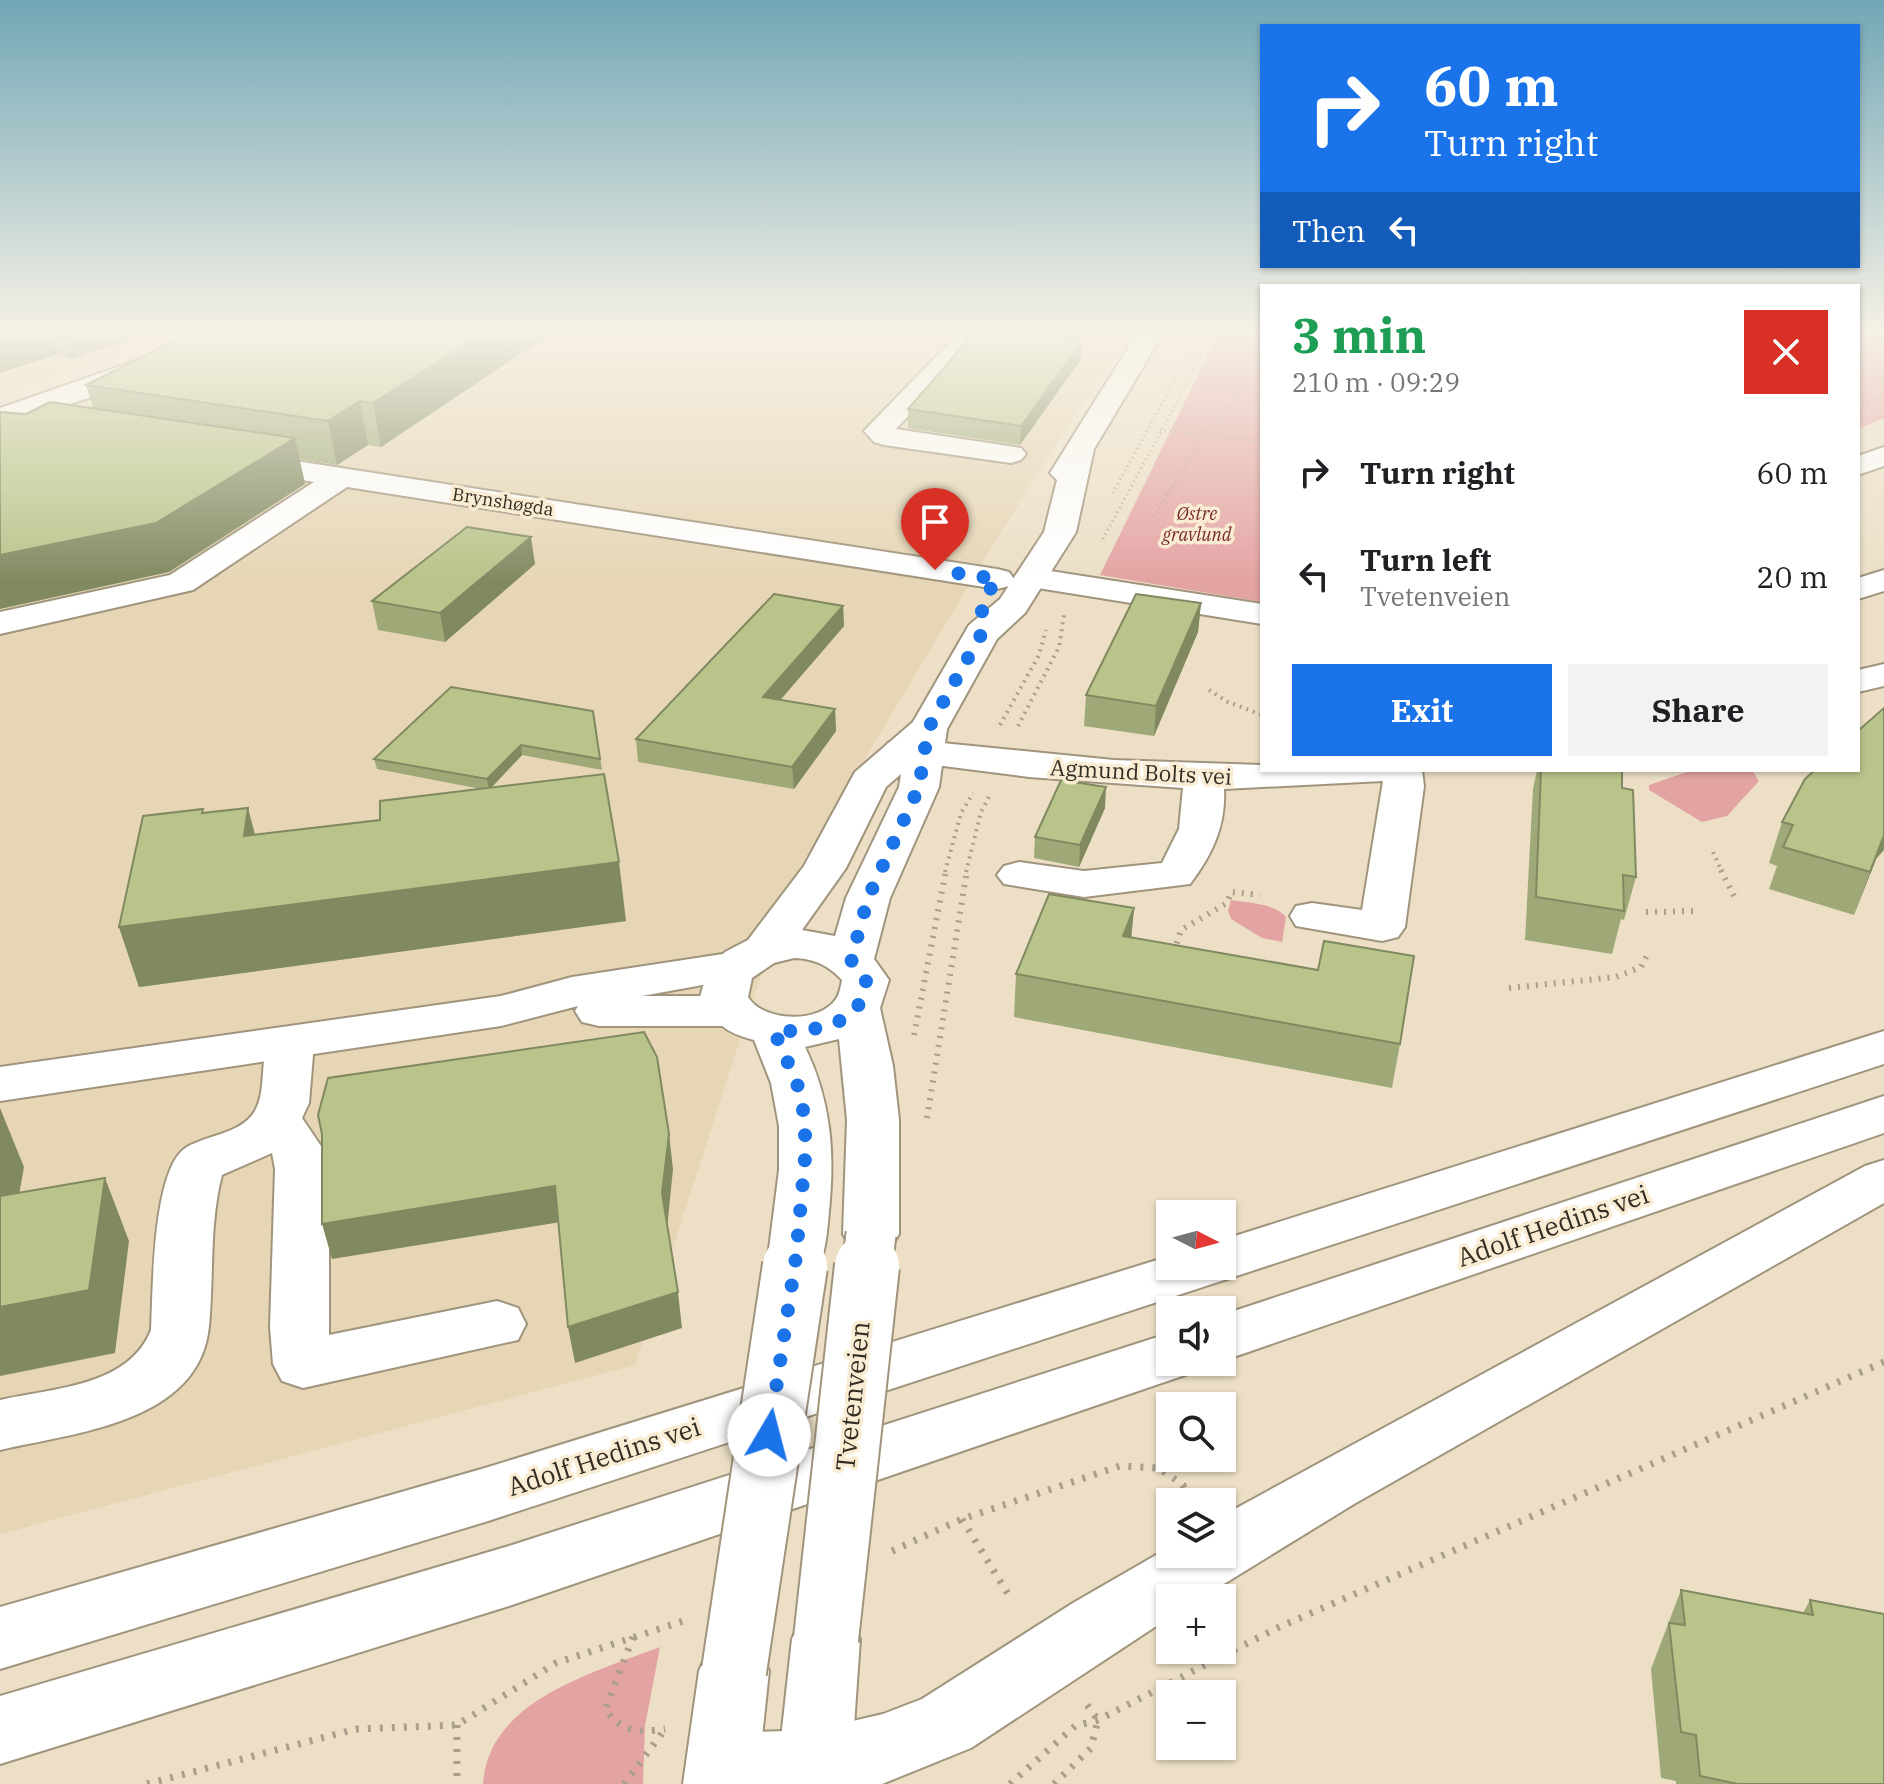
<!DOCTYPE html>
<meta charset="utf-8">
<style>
body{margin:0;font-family:"IBM Plex Serif",serif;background:#f2f2f2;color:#202124;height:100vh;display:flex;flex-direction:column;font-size:30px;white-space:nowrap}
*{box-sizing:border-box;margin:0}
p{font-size:26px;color:#757577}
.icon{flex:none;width:44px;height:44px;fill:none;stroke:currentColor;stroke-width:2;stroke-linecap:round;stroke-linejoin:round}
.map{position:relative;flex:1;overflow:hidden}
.side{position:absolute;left:1260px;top:284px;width:600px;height:488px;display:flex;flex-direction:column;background:#fff;border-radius:0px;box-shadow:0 2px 6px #0004}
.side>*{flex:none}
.top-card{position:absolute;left:1260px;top:24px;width:600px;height:244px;border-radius:0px;box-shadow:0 2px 6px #0004;background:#1a73e8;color:#fff;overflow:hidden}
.needle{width:52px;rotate:96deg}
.controls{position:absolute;left:1156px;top:1200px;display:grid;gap:16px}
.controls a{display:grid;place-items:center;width:80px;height:80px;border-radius:0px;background:#fff;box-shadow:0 2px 6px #0004;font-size:40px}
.pin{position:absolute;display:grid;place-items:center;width:68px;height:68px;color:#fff;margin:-82px -34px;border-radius:50% 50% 50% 0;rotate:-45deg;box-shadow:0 0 8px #0007}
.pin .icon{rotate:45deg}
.me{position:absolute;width:88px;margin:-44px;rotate:8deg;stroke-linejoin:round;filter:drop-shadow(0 0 6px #0008)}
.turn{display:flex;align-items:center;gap:28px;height:168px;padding:0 32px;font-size:36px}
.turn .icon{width:104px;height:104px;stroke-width:2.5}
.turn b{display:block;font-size:56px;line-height:68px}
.then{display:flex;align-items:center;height:76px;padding:0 32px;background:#0003;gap:16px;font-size:30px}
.round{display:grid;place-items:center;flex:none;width:84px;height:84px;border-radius:0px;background:#f2f2f2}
.head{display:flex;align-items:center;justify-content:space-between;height:136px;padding:0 32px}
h1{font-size:48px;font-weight:800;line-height:60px;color:#1e9e55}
.action{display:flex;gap:16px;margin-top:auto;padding:16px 32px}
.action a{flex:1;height:92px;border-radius:0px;background:#1a73e8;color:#fff;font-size:32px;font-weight:800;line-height:92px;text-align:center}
.action a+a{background:#f2f2f2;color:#202124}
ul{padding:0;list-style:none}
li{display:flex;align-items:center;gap:24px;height:104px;padding:0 32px}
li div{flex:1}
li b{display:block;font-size:30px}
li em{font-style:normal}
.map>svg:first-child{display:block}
.built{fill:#e6d6b6}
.green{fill:#e4a3a3}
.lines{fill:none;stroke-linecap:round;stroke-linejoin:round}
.minor-casing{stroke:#a0947d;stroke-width:4}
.major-casing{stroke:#a0947d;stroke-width:4}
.highway-casing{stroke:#a0947d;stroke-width:4}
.path-far3{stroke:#aa9f8c;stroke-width:3;stroke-dasharray:1 4;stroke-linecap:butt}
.path-far2{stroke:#aa9f8c;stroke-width:4;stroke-dasharray:2 5;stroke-linecap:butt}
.path-far1{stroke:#aa9f8c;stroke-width:6;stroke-dasharray:2 7;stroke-linecap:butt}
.path{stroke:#aa9f8c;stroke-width:7;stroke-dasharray:3 9;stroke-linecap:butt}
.minor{fill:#fff;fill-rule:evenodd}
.major{fill:#fff;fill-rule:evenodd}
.highway{fill:#fff;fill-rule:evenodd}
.major-bridge-far1-casing{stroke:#a0947d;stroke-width:53;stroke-linecap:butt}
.major-bridge-casing{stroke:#a0947d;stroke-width:68;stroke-linecap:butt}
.major-bridge-far1{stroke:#fff;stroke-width:49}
.major-bridge{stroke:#fff;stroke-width:64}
.wall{fill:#9ea977}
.shaded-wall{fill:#818961}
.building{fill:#b8c48a;stroke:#818961;stroke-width:2}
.route{stroke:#1a73e8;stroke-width:14;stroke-dasharray:0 25.2}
.labels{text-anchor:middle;stroke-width:7;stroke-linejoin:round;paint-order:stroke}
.far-street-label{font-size:18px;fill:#332e24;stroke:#f9ecd3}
.far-park-label{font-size:18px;font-style:italic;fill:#792c32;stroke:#f9ecd3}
.street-label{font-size:22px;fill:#332e24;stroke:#f9ecd3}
.near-street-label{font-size:26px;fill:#332e24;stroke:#f9ecd3}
</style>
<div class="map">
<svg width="1884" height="1784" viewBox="0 0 1884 1784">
<rect width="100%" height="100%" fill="#ecdfc6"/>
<path class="built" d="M 0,332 L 180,332 L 53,378 L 0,389 Z
M 278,332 L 1129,332 L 994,543 L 791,882 L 635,1365 L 0,1534 L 0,433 L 63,416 Z"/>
<path class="green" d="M 1211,332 L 1262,332 L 1262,602 L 1100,575 L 1210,350 Z
M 1858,332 L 1884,332 L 1884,418 L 1858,429 Z
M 1693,770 L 1752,770 L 1759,781 L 1727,816 L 1702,822 L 1649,790 L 1649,785 Z
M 1231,900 C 1249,903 1273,903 1286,917 L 1282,942 L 1262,938 L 1231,919 L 1228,911 Z
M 660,1647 L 645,1726 L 643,1784 L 483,1784 C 488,1700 595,1672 660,1647 Z"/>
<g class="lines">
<defs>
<path id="minor" d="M 960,332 L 987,332 L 896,429 L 1021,448 L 1026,454 L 1021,460 L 1011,463 L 884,445 L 874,442 L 864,431 Z
M 1884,447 L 1884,466 L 1858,475 L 1858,456 Z
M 244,453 L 997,569 L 1009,572 L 1014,579 L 1009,586 L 997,589 L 347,487 L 193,590 L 0,634 L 0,612 L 170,575 L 314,482 L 233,468 L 229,462 L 233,456 Z
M 1031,568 L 1262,604 L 1262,624 L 1019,585 L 1014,578 L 1019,571 Z
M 1884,570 L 1884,591 L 1858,599 L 1858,578 Z
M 1884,664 L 1884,686 L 1858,692 L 1858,670 Z
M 902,739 L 1114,760 L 1262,765 L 1262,770 L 1422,770 L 1424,786 L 1405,927 L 1398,937 L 1382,941 L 1296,926 L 1290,916 L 1296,906 L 1312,903 L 1362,910 L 1383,781 L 1224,789 C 1226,826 1212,855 1190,884 L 1084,897 L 1004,884 L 997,875 L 1004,866 L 1019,862 L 1084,871 L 1162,863 L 1179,829 L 1183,788 L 1029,777 L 888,759 L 882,751 L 888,743 Z
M 290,1027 L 307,1032 L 314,1043 L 309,1103 L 302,1118 L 325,1152 L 329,1169 L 329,1335 L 497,1301 L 518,1308 L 526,1324 L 518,1340 L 303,1388 L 282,1381 L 273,1364 L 270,1327 L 275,1169 L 272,1153 L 222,1175 C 209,1225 214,1275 209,1326 C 200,1423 73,1433 0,1450 L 0,1400 C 52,1388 129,1387 151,1330 C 153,1291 152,1167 187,1147 C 208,1135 238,1134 253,1114 C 269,1091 257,1056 273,1032 Z
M 814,1730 L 840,1740 L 850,1765 L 842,1784 L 692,1784 L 686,1769 L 696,1744 L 722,1733 Z"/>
<path id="major" d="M 218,332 L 254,332 L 250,337 L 89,398 L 0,426 L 0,408 Z
M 1138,332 L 1164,332 L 1094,449 L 1076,532 L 1025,613 L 997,639 L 947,729 L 939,787 L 890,898 L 874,959 L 889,980 L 880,1008 L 893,1066 L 899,1120 L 899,1234 L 891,1248 L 871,1254 L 851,1248 L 843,1234 L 847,1120 L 839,1039 L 805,1047 C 831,1101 835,1152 829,1211 C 827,1233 826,1253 816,1272 L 796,1278 L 776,1272 L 768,1257 L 779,1170 L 779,1126 L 771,1083 L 754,1040 C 723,1032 716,1023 700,997 L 706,976 L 712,966 L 725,952 L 748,940 L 804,866 L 855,772 L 913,722 L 969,625 L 1000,599 L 1044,532 L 1057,480 L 1050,473 ZM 901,774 L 899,787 L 846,898 L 835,936 L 802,930 L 846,868 L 886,787 ZM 794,958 C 815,959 828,965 842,980 C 841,986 839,995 836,999 C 819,1024 763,1022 748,997 L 752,978 L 774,963 Z
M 826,1608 L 850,1617 L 860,1639 L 850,1784 L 776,1784 L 792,1639 L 802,1617 Z
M 734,1639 L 759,1648 L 769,1671 L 757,1784 L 683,1784 L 699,1671 L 709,1648 Z"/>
<path id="highway" d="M 736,952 L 752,956 L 759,966 L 752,976 L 642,996 L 732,996 L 749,1000 L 756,1011 L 749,1022 L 732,1026 L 599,1026 L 582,1022 L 575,1011 L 578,1006 L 501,1026 L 0,1101 L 0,1067 L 501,996 L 572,977 Z
M 1884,1031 L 1884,1064 L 485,1522 L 0,1669 L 0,1607 L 485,1468 L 1170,1256 L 1170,1266 L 1222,1266 L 1222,1240 Z
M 1884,1096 L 1884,1133 L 1222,1361 L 1222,1315 Z
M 1884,1160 L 1884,1203 L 1354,1504 L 1201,1598 L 1170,1598 L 1170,1617 L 971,1748 L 882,1784 L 786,1784 L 778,1765 L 788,1740 L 814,1730 L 883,1714 L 922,1699 L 1073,1603 L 1170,1547 L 1170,1554 L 1222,1554 L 1222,1516 L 1865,1166 Z
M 1170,1333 L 1170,1362 L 1197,1362 L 1191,1373 L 509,1606 L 0,1764 L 0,1696 L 509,1546 Z"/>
</defs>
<use href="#minor" class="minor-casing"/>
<use href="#major" class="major-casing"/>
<use href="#highway" class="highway-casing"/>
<path class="path-far3" d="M 1858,350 L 1884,357
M 1858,406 L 1884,395
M 1160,430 L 1262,442
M 1113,493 L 1184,364 L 1197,332
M 1154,517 L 1205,434 L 1224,416 L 1262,356
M 1103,539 L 1197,365 L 1210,332"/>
<path class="path-far2" d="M 1209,690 L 1228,702 L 1262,715
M 1000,725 L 1039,655 L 1046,630
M 1018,726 L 1059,647 L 1064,615
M 1713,852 L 1722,872
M 945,872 L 961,813 L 973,793
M 966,872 L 981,812 L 990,795"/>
<path class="path-far1" d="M 1721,870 L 1735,898
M 1646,912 L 1700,911
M 1174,952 L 1181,930 L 1227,903 L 1231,892 L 1260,895
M 1509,988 L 1616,977 L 1641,967 L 1647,955
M 914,1035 L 946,870
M 927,1118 L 967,870"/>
<path class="path" d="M 962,1519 L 1011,1599
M 892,1551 L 962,1519 L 1120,1466 L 1159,1468 L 1183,1485 L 1189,1502
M 633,1637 L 605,1710 C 623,1732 638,1733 665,1729
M 457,1725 L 457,1784
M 147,1784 L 356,1729 L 457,1725 L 556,1663 L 686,1620
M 624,1784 L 663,1732
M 1010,1784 L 1075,1726 L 1098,1720 L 1277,1628 L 1884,1362
M 1054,1784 L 1091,1748 L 1098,1720 L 1085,1702"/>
<use href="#minor" class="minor"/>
<use href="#major" class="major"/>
<use href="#highway" class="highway"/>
<defs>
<path id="major-bridge-far1" d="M 794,1268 L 796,1257
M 867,1268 L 871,1234"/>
<path id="major-bridge" d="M 826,1639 L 867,1266
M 734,1671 L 795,1266"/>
</defs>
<use href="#major-bridge-far1" class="major-bridge-far1-casing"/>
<use href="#major-bridge" class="major-bridge-casing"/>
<use href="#major-bridge-far1" class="major-bridge-far1"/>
<use href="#major-bridge" class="major-bridge"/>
</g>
<path class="wall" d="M 0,332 L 155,332 L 72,359 L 58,354 L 0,373 Z
M 553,332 L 381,447 L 368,445 L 337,465 L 299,459 L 305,484 L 169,572 L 26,414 L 93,408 L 86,385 Z
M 1083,332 L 1076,341 L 1082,341 L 1081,359 L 1020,445 L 908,428 L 908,409 Z
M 535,564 L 445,642 L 378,630 L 372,601 Z
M 1201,603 L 1198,632 L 1154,736 L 1084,726 L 1086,695 Z
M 843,606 L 844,626 L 780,700 L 835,709 L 836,731 L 794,789 L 638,762 L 636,739 Z
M 1884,708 L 1876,859 L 1854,915 L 1769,889 L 1777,866 L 1769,863 L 1782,822 Z
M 593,711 L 602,770 L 522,755 L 491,788 L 626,921 L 139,987 L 119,927 L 204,813 L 255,835 L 380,820 L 481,789 L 377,769 L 374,759 Z
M 1537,770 L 1622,770 L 1622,788 L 1636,877 L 1624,920 L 1621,919 L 1612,954 L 1525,940 L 1533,789 Z
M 1105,808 L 1079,867 L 1034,858 L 1035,837 Z
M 1134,908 L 1131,938 L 1400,1044 L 1392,1088 L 1014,1017 L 1016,974 Z
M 1681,1590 L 1803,1613 L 1810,1600 L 1884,1784 L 1676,1784 L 1676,1781 L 1661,1778 L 1651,1669 Z"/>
<path class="shaded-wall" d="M 0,332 L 52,332 L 58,354 L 0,373 Z
M 64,332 L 155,332 L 72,359 Z
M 485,332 L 553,332 L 381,447 L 373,403 Z
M 1069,332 L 1083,332 L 1062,357 L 1063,339 Z
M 1082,341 L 1081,359 L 1020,445 L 1021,426 Z
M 360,401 L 368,445 L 337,465 L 328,421 Z
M 295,438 L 305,484 L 169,572 L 0,609 L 0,555 Z
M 531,537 L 535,564 L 445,642 L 440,613 Z
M 1201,603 L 1198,632 L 1154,736 L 1156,706 Z
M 843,606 L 844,626 L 764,719 L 763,697 Z
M 835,709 L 836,731 L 794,789 L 792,767 Z
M 521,745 L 522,755 L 489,790 L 487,779 Z
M 1106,787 L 1105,808 L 1079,867 L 1080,845 Z
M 248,808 L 263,865 L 244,836 Z
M 1884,835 L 1884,850 L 1876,859 L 1854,915 Z
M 619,862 L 626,921 L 139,987 L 119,927 Z
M 1134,908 L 1130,951 L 1123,936 Z
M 0,1108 L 24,1167 L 7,1263 L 0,1247 Z
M 669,1134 L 673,1169 L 667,1229 L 662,1193 Z
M 105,1178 L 129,1241 L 115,1353 L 0,1376 L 0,1307 Z
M 555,1186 L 561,1222 L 332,1259 L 322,1224 Z
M 678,1292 L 682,1328 L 575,1363 L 568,1327 Z"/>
<path class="building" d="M 192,332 L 485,332 L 373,403 L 360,401 L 328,421 L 86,385 Z
M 975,332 L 1069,332 L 1063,339 L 1082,341 L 1021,426 L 908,409 Z
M 50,402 L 295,438 L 156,523 L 0,555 L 0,412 L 26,414 Z
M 467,527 L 531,537 L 440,613 L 372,601 Z
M 774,594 L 843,606 L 763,697 L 835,709 L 792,767 L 636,739 Z
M 1136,594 L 1201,603 L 1156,706 L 1086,695 Z
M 451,687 L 593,711 L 600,759 L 521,745 L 487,779 L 374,759 Z
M 1884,708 L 1884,835 L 1870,872 L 1783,847 L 1793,825 L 1782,822 L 1805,779 L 1815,770 L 1858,770 L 1858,731 Z
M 1541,770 L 1622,770 L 1622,788 L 1633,790 L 1636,877 L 1623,875 L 1624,911 L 1536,897 Z
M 604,774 L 619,862 L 119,927 L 143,816 L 203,809 L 202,813 L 248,808 L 244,836 L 380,820 L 380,801 Z
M 1061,780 L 1106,787 L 1080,845 L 1035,837 Z
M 1049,894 L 1134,908 L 1123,936 L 1318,970 L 1324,941 L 1414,956 L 1400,1044 L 1016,974 Z
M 644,1032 L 657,1057 L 669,1134 L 662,1193 L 678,1292 L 568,1327 L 555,1186 L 322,1224 L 322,1134 L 318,1115 L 328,1078 Z
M 105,1178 L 89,1290 L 0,1307 L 0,1196 Z
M 1681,1590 L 1813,1615 L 1810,1600 L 1884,1614 L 1884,1784 L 1738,1784 L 1700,1776 L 1696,1735 L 1681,1732 L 1669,1623 L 1685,1625 Z"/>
<linearGradient id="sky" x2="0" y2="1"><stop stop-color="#71a6b6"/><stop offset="0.57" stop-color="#f6f1e5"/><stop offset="1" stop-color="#f6f1e5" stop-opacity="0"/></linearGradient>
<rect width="1884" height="582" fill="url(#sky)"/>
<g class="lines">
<path class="route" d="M 769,1435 L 796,1257 L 806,1147 L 803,1110 L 797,1083 L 774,1031 C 810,1032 864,1028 866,980 L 851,960 L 868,898 L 919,787 L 928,729 L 982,633 L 982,602 L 997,579 L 935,570"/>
</g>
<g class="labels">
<g class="far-street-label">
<text transform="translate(503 502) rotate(9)" y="6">Brynshøgda</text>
</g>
<g class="far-park-label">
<text x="1197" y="520">Østre<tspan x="1197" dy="21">gravlund</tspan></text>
</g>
<g class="street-label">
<text transform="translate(1141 772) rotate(3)" y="8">Agmund Bolts vei</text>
</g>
<g class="near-street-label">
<text transform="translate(1553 1226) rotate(-19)" y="9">Adolf Hedins vei</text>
<text transform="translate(853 1396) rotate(-84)" y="9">Tvetenveien</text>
<text transform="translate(604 1457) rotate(-18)" y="9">Adolf Hedins vei</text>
</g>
</g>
</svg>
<div class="controls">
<a><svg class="needle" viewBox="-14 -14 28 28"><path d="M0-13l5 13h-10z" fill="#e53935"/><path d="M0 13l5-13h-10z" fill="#757577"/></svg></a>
<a><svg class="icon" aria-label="sound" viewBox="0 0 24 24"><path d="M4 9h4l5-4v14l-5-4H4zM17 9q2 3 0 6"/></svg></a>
<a><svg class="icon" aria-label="search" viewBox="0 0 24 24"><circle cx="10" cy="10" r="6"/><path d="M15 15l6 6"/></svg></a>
<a><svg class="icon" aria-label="layers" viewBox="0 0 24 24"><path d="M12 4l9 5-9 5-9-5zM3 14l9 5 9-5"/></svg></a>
<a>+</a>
<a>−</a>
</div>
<div class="pin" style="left:935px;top:570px;background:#d93025"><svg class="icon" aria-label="arrive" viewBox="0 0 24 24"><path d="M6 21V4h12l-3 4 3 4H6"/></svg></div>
<svg class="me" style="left:769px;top:1435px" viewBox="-20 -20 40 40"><circle r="19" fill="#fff"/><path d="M0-13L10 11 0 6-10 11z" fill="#1a73e8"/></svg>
<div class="top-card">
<div class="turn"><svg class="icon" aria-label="right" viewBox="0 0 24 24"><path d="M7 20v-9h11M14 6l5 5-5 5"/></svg><div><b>60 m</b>Turn right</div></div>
<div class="then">Then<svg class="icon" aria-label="left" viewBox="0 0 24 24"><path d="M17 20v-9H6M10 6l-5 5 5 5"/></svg></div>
</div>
<section class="side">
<div class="head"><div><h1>3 min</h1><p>210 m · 09:29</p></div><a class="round" style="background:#d93025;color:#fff"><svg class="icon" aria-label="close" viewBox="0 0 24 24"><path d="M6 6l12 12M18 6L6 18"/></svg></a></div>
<ul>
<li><svg class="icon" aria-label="right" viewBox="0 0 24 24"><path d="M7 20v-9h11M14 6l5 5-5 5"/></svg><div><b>Turn right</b></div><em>60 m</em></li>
<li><svg class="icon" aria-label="left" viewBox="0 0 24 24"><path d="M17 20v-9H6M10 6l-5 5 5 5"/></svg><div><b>Turn left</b><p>Tvetenveien</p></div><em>20 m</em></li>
</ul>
<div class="action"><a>Exit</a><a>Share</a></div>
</section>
</div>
